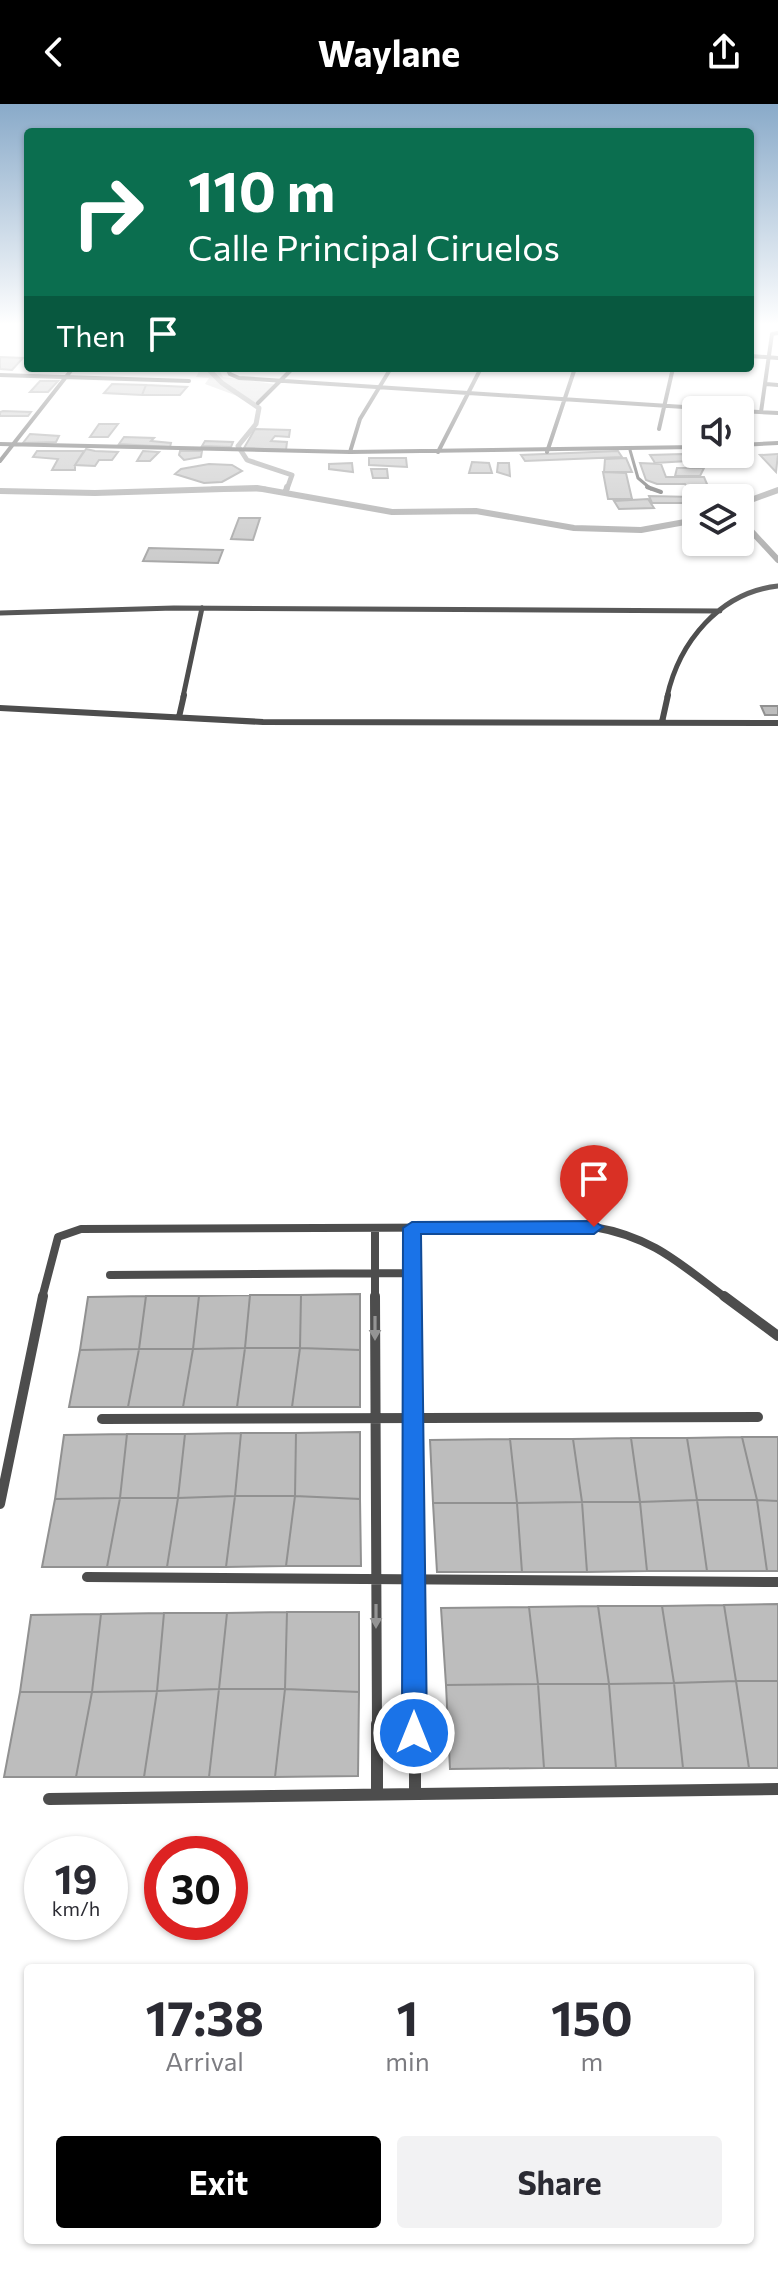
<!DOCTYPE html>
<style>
body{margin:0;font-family:Commissioner,sans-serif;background:#f2f2f3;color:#2b2b33;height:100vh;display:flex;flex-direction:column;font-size:30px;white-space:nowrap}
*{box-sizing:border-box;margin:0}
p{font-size:26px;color:#7c7c81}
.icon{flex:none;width:44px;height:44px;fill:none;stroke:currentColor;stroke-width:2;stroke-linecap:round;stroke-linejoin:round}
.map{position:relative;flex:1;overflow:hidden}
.side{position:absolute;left:24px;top:1860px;width:730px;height:280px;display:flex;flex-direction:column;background:#fff;border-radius:8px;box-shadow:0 2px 6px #0004}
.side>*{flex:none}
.guide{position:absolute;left:24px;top:24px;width:730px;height:244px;border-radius:8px;box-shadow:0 2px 6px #0004;background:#0b6e4f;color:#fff;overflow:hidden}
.controls{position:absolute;left:682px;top:292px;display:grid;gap:16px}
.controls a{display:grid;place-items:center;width:72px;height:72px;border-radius:8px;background:#fff;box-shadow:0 2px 6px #0004;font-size:40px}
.speed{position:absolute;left:24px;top:1732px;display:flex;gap:16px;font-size:40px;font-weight:700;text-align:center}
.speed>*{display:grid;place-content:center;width:104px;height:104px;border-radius:50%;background:#fff;box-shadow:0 2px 6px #0004;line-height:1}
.speed small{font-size:20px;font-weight:400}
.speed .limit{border:12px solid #d22;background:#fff;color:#111}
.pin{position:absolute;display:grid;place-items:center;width:68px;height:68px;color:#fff;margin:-82px -34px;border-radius:50% 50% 50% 0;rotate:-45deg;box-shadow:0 0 8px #0007}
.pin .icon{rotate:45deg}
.me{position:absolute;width:88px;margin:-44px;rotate:0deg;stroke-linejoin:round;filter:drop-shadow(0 0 6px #0008)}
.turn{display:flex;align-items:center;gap:28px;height:168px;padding:0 32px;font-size:36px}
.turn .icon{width:104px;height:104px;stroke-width:2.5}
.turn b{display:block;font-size:56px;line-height:68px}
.then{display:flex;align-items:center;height:76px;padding:0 32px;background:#0003;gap:16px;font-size:30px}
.eta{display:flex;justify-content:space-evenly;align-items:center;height:136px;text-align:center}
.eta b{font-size:48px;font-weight:700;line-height:56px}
.action{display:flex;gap:16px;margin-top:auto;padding:16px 32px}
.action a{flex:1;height:92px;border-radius:8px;background:#000;color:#fff;font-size:32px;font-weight:700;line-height:92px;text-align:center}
.action a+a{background:#f2f2f3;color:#2b2b33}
header{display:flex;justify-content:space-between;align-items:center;height:104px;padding:0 32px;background:#000;color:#fff;font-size:36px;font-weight:700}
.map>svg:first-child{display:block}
.green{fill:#d4d4d4}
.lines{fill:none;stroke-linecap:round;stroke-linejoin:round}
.stream-far1{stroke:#9b9b9b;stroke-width:5}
.stream{stroke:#9b9b9b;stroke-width:6}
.building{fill:#bdbdbd;stroke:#919191;stroke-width:2}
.service-far1{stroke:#4d4d4d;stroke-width:3}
.service{stroke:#4d4d4d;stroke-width:4}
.minor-far5{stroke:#4d4d4d;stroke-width:4}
.minor-far4{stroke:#4d4d4d;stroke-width:5}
.minor-far3{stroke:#4d4d4d;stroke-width:6}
.minor-far2{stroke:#4d4d4d;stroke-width:8}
.minor-far1{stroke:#4d4d4d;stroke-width:10}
.minor{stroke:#4d4d4d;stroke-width:12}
.oneway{fill:#949494}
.route{fill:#1a73e8;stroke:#114b97;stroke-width:2}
</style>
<header><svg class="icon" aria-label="back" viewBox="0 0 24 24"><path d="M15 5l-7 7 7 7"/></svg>Waylane<svg class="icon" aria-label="share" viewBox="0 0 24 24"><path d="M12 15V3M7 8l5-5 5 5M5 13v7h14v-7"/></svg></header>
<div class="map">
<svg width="778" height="2165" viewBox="0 0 778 2165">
<rect width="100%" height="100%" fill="#fff"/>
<path class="green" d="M 201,264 L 222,264 L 219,266 L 223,273 L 274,280 L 256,299 L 205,280 L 209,274 L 196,273 Z"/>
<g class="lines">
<path class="stream-far1" d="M 207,264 L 222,279 L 259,304 L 256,320 L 238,342 L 247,356 L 292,371 L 287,385
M 212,385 L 265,385"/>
<path class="stream" d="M 0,387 L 95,389 L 257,384 L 392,408 L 476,407 L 574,424 L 641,426 L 696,416
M 286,387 L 287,383
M 740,400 L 778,386
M 740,411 L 741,416 L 778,456"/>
</g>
<path class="building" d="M 0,253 L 23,254 L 12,266 L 0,265 Z
M 40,277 L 58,277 L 48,288 L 30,288 Z
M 112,280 L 146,281 L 142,291 L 104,289 Z
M 146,281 L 187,283 L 180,291 L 142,291 Z
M 0,308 L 3,307 L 31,308 L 28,312 L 0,312 Z
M 99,320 L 118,320 L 108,333 L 90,333 Z
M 255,325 L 290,326 L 289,333 L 275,332 L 271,337 L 287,338 L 286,346 L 244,344 Z
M 30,330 L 59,332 L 56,338 L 23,339 Z
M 124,333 L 154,334 L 151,337 L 171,339 L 170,343 L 119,340 Z
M 205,337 L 233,338 L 231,343 L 202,342 Z
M 86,345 L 95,347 L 118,348 L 112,356 L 99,356 L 95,362 L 75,361 Z
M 37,347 L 84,347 L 75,361 L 75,366 L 52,366 L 58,355 L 33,353 Z
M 143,347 L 159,348 L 150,357 L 137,357 Z
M 180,347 L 202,347 L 201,353 L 184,356 L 179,351 Z
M 618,347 L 622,353 L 525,357 L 521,351 Z
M 682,350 L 687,357 L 655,359 L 650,351 Z
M 778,350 L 776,368 L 760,351 Z
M 369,354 L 406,354 L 407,363 L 369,361 Z
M 626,354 L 632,368 L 604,368 L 605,355 Z
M 472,358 L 489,359 L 492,369 L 469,369 Z
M 352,359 L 353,368 L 329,365 L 329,360 Z
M 498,359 L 509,359 L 510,372 L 497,368 Z
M 640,359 L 661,360 L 666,373 L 704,373 L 713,394 L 696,394 L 696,399 L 652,399 L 649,392 L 694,393 L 685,380 L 657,380 L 646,376 Z
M 209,360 L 232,361 L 242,367 L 222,378 L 204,379 L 175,370 L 181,365 Z
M 677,364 L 704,364 L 700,372 L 675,372 Z
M 371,365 L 387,365 L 388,374 L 373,374 Z
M 603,368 L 626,369 L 632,395 L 608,395 Z
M 648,395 L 654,404 L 619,405 L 614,397 Z
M 239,414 L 260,414 L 253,436 L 231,435 Z
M 149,444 L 223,446 L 218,459 L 143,457 Z
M 761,602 L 778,602 L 778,611 L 765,611 Z
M 360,1190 L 360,1246 L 300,1244 L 301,1191 Z
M 250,1191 L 301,1191 L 300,1244 L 245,1244 Z
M 250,1191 L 245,1244 L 193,1245 L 199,1192 Z
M 146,1192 L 199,1192 L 193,1245 L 139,1245 Z
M 146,1192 L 139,1245 L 80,1246 L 88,1193 Z
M 245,1244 L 300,1244 L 292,1303 L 237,1303 Z
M 245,1244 L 237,1303 L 183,1303 L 193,1245 Z
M 300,1244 L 360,1246 L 360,1303 L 292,1303 Z
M 139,1245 L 193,1245 L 183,1303 L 128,1303 Z
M 139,1245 L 128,1303 L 69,1303 L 80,1246 Z
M 360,1328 L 360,1395 L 295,1392 L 296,1329 Z
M 241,1329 L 296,1329 L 295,1392 L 235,1392 Z
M 241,1329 L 235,1392 L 178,1394 L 185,1330 Z
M 127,1330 L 185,1330 L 178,1394 L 120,1394 Z
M 127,1330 L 120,1394 L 55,1395 L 64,1331 Z
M 742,1333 L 757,1396 L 697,1396 L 687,1334 Z
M 742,1333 L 778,1333 L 778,1397 L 757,1396 Z
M 631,1334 L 640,1398 L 582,1398 L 573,1335 Z
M 631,1334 L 687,1334 L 697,1396 L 640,1398 Z
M 510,1335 L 517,1399 L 433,1399 L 430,1336 Z
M 510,1335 L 573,1335 L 582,1398 L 517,1399 Z
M 235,1392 L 295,1392 L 286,1462 L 226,1463 Z
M 235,1392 L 226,1463 L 167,1463 L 178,1394 Z
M 295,1392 L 360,1395 L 361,1462 L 286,1462 Z
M 120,1394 L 178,1394 L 167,1463 L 107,1463 Z
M 120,1394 L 107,1463 L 42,1463 L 55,1395 Z
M 697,1396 L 707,1467 L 647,1467 L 640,1398 Z
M 697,1396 L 757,1396 L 767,1467 L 707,1467 Z
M 757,1396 L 778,1397 L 778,1467 L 767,1467 Z
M 582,1398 L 587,1468 L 522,1468 L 517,1399 Z
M 582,1398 L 640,1398 L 647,1467 L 587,1468 Z
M 433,1399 L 517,1399 L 522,1468 L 437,1468 Z
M 778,1500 L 778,1577 L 736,1577 L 724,1501 Z
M 724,1501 L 736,1577 L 674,1579 L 662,1502 Z
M 598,1502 L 662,1502 L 674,1579 L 609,1580 Z
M 598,1502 L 609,1580 L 538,1580 L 529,1503 Z
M 529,1503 L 538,1580 L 446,1581 L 441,1504 Z
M 287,1508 L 359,1508 L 359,1588 L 285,1585 Z
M 287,1508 L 285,1585 L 219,1585 L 227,1509 Z
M 164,1509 L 227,1509 L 219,1585 L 157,1587 Z
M 164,1509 L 157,1587 L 92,1588 L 101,1510 Z
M 101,1510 L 92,1588 L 20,1588 L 31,1511 Z
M 736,1577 L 749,1664 L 683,1664 L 674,1579 Z
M 736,1577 L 778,1577 L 778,1664 L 749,1664 Z
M 674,1579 L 683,1664 L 616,1664 L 609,1580 Z
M 538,1580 L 544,1664 L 450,1665 L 446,1581 Z
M 538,1580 L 609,1580 L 616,1664 L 544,1664 Z
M 219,1585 L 285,1585 L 275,1673 L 209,1673 Z
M 219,1585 L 209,1673 L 144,1673 L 157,1587 Z
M 285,1585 L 359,1588 L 358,1672 L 275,1673 Z
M 157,1587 L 144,1673 L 76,1673 L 92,1588 Z
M 20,1588 L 92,1588 L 76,1673 L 4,1673 Z"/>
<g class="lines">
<path class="service-far1" d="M 630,346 L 638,374 L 651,385"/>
<path class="service" d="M 647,383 L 661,388"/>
<path class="minor-far5" d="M 750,252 L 778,254
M 227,264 L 230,270 L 239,274 L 730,306
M 0,271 L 189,277
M 766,280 L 778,281
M 258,299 L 293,264
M 740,307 L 778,309
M 761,308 L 772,230 L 778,229
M 659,325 L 673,264
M 0,340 L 350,348 L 696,343
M 740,341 L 778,339
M 350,348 L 360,315 L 391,264
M 438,348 L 481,264
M 547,348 L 575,264
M 0,357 L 73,264"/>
<path class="minor-far4" d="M 0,509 L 174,504 L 720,507
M 183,593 L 202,504
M 667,593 C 679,538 720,488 778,482"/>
<path class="minor-far3" d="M 0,604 L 263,618 L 778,619
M 179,613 L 184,591
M 662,618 L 668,591"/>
<path class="minor-far2" d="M 375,1124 L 375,1194
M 412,1124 L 412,1194
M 110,1171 L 412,1169
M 42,1194 L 58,1133 L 81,1125 L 594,1123 C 653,1133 680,1160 726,1194"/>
<path class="minor-far1" d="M 375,1192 L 377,1622
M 412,1192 L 415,1622
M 724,1192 L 778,1232
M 102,1315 L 758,1313
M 0,1400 L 43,1192
M 87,1473 L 778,1478"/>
<path class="minor" d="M 377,1620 L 377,1690
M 415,1620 L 415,1690
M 49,1695 L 778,1685"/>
</g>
<defs><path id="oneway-solid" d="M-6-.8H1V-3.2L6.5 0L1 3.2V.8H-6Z" transform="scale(2)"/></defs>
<g class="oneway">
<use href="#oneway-solid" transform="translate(375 1224) rotate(90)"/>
<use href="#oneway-solid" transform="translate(376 1512) rotate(90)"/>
</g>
<linearGradient id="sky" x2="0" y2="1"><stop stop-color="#89aac9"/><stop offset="0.42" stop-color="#fff"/><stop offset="1" stop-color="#fff" stop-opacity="0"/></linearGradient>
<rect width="778" height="524" fill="url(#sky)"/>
<path class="route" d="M 594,1117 L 603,1123 L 594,1130 L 421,1130 L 427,1629 L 423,1637 L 414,1640 L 405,1637 L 402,1629 L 403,1124 L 412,1118 Z"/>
</svg>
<div class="controls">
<a><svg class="icon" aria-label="sound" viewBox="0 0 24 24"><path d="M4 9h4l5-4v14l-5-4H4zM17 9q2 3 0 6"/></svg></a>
<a><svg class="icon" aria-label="layers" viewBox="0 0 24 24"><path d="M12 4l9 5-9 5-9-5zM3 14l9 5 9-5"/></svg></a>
</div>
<div class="speed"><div>19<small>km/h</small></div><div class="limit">30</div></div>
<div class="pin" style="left:594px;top:1123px;background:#d93025"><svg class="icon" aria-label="arrive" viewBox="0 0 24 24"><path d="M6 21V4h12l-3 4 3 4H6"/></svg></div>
<svg class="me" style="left:414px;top:1629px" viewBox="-20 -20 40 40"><circle r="17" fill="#1a73e8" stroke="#fff" stroke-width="3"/><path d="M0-11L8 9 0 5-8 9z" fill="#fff"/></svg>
<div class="guide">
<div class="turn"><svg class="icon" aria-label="right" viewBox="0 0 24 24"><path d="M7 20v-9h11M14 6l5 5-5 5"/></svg><div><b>110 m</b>Calle Principal Ciruelos</div></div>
<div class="then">Then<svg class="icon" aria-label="arrive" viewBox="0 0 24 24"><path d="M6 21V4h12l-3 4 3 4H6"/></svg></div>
</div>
<section class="side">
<div class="eta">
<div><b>17:38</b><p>Arrival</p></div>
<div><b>1</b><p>min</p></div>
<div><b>150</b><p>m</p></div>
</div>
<div class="action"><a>Exit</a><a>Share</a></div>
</section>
</div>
